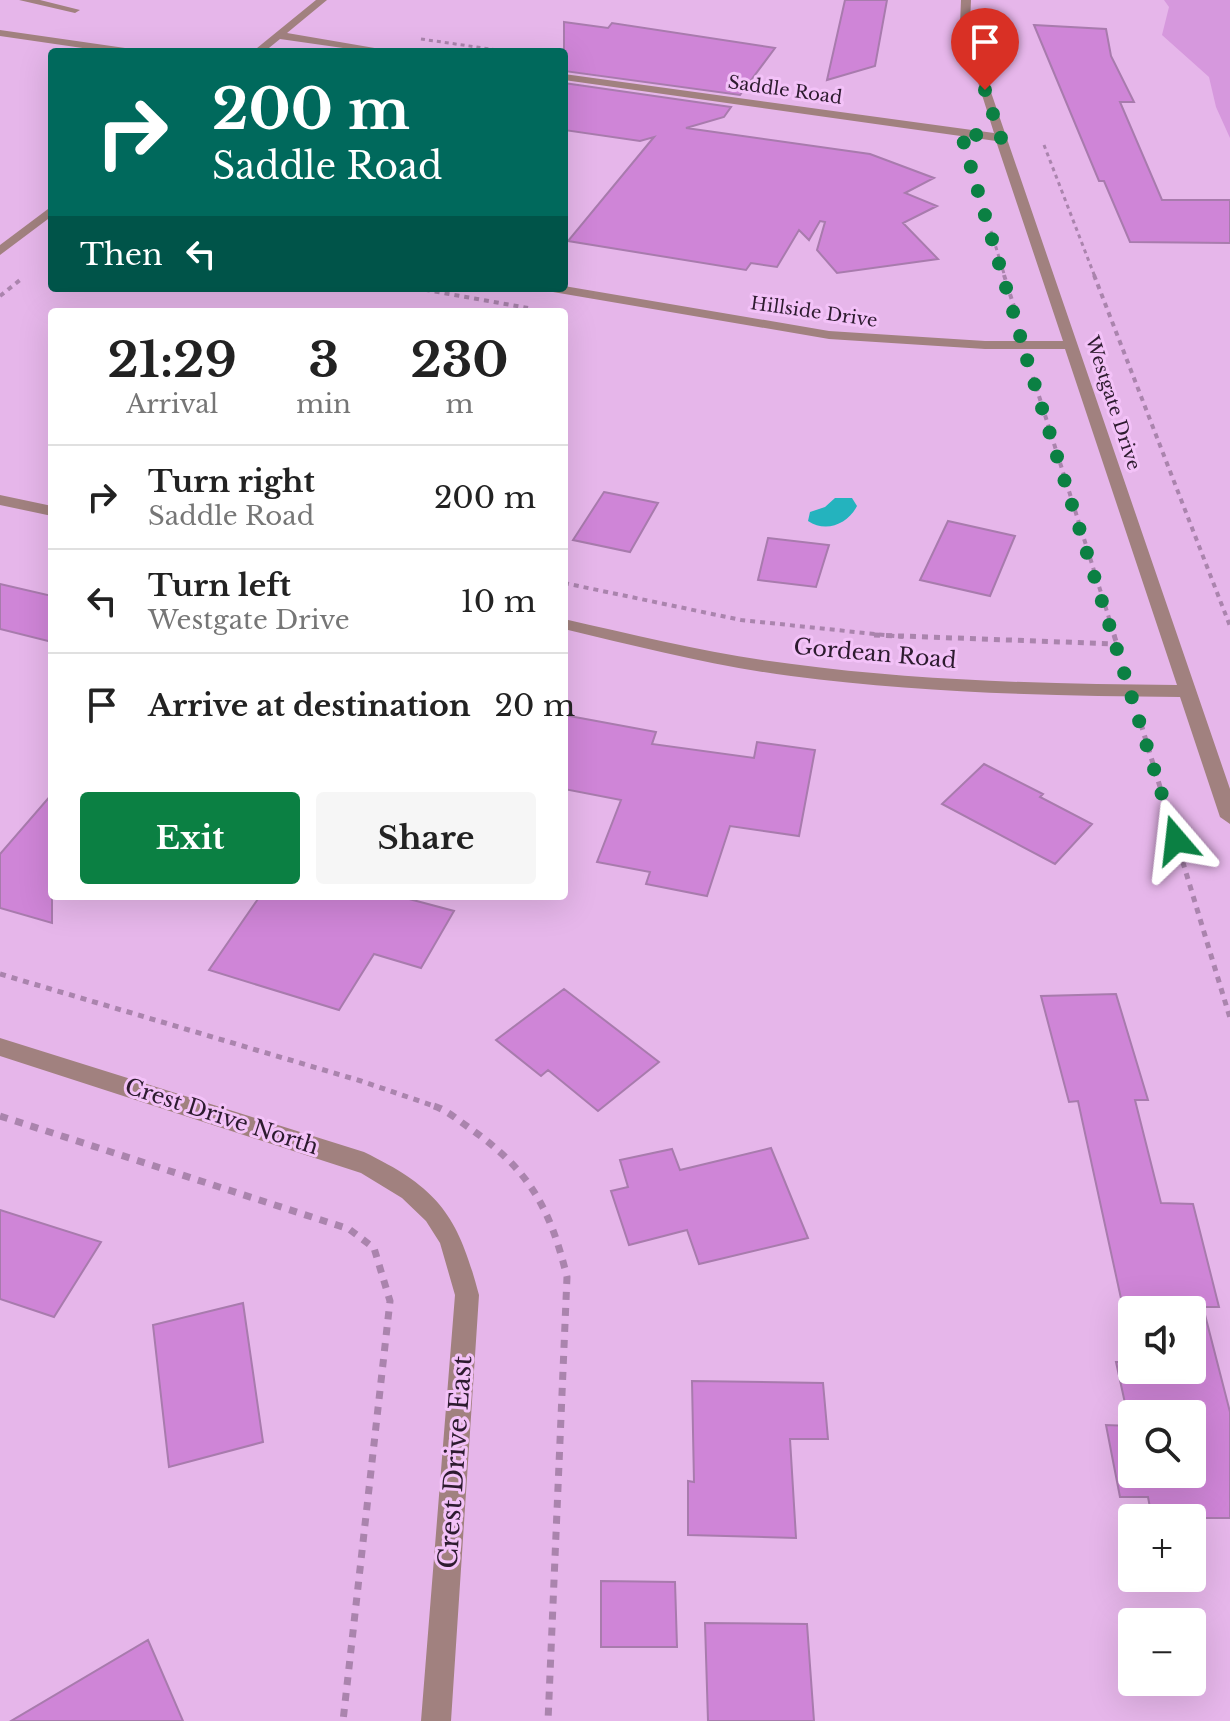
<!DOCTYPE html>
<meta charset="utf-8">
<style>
body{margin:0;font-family:"Libre Baskerville",serif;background:#f6f6f6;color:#222;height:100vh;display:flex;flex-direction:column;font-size:30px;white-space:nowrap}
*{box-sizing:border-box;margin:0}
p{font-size:26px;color:#767676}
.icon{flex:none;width:44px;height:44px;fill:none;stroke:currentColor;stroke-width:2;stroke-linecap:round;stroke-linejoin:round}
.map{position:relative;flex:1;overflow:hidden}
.drawer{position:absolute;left:48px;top:308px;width:520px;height:592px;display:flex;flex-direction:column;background:#fff;border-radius:8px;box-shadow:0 8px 32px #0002}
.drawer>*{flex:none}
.hud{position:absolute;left:48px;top:48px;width:520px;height:244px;border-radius:8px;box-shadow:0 8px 32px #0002;background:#00695c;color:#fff;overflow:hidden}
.buttons{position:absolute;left:1118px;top:1296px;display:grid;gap:16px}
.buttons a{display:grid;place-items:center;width:88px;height:88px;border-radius:8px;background:#fff;box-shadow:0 8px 32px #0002;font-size:40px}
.pin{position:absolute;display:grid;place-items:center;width:68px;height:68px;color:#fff;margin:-82px -34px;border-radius:50% 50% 50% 0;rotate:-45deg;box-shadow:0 0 8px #0007}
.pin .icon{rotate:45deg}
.me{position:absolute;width:88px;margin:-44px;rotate:343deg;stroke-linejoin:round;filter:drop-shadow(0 0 6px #0008)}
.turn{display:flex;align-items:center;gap:28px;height:168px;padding:0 32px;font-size:36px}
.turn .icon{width:104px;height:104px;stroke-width:2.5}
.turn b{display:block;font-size:56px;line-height:68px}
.then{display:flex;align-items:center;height:76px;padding:0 32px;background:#0003;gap:16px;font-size:30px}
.eta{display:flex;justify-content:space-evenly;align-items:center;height:136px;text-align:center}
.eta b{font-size:48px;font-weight:700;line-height:56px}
.cta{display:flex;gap:16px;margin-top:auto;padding:16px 32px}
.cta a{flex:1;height:92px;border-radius:8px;background:#0b8043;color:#fff;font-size:32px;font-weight:700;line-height:92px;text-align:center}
.cta a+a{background:#f6f6f6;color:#222}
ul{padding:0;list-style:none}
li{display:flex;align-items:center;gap:24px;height:104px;padding:0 32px;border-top:2px solid #e0e0e0}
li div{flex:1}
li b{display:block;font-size:30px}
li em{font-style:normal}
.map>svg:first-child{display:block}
.green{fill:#d698dd}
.water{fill:#24b3be}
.building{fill:#cf85d7;stroke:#a87bad;stroke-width:2;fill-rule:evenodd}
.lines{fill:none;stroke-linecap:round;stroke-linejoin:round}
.path-far3{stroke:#aa84ad;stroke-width:3;stroke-dasharray:4 4;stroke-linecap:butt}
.path-far2{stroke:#aa84ad;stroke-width:4;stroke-dasharray:5 5;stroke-linecap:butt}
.path-far1{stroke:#aa84ad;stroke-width:5;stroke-dasharray:6 6;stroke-linecap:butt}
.path{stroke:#aa84ad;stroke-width:7;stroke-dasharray:8 8;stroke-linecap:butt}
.minor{fill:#a1817f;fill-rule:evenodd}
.route{stroke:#0b8043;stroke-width:14;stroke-dasharray:0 25.2}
.labels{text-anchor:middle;stroke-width:6;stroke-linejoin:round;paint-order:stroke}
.far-street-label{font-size:18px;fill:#2d1b2f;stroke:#f3c2f8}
.street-label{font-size:22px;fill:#2d1b2f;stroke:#f3c2f8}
.near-street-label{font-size:26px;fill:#2d1b2f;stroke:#f3c2f8}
</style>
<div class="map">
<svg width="1230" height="1721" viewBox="0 0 1230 1721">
<rect width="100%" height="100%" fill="#e6b6ea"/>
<path class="green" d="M 1164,0 L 1230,0 L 1230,138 L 1216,107 L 1209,77 L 1162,35 L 1169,7 Z"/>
<path class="water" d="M 835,498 L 852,498 L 857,506 C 848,524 826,533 808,521 L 810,512 L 825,507 Z"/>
<path class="building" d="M 845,0 L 887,0 L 875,66 L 827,80 Z
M 564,22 L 608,28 L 612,23 L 775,48 L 740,95 L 564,71 Z
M 1034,25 L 1106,29 L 1111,56 L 1134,102 L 1120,102 L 1162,200 L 1230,200 L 1230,243 L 1130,242 L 1104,181 L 1099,181 Z
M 564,83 L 731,107 L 724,117 L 686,128 L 870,154 L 934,178 L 905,193 L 937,206 L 903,223 L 938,259 L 837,273 L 817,250 L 825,222 L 820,221 L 809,240 L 799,230 L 777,267 L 751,263 L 746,270 L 568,241 L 654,137 L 640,141 L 564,130 Z
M 604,492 L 658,503 L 630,552 L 573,540 Z
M 948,521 L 1015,536 L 990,596 L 920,580 Z
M 768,538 L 829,545 L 816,587 L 758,580 Z
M 0,584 L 52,596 L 52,642 L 0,629 Z
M 564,715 L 656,732 L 652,744 L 754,758 L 757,742 L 815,750 L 799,836 L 730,826 L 707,896 L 646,884 L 650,872 L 597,862 L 621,800 L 564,789 Z
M 984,764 L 1043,794 L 1040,797 L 1092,824 L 1055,864 L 942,804 Z
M 52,794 L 52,923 L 0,908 L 0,854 Z
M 260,896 L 398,896 L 454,911 L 421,968 L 374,954 L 339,1010 L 209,970 Z
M 564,989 L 659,1062 L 598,1111 L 548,1070 L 541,1076 L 496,1040 Z
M 1116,994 L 1148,1100 L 1135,1100 L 1161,1203 L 1193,1204 L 1219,1307 L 1203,1307 L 1230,1412 L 1230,1518 L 1152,1518 L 1148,1497 L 1120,1497 L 1106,1425 L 1130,1426 L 1116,1362 L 1132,1362 L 1132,1370 L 1192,1370 L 1192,1310 L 1132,1310 L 1132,1349 L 1078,1101 L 1069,1102 L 1041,996 ZM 1132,1414 L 1192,1414 L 1192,1474 L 1132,1474 Z
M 771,1148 L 808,1238 L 699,1264 L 687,1230 L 629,1245 L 611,1191 L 628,1187 L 620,1160 L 672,1149 L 680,1170 Z
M 0,1210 L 101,1242 L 54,1317 L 0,1299 Z
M 243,1303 L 263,1442 L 169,1467 L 153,1325 Z
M 692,1381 L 823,1383 L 828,1439 L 790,1439 L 796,1538 L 688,1535 L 688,1481 L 694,1482 Z
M 601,1581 L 675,1582 L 677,1647 L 601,1647 Z
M 705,1623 L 807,1624 L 814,1721 L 708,1721 Z
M 148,1640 L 183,1721 L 11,1721 Z"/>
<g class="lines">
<path class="path-far3" d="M 421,39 L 511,52
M 1044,145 L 1095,277
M 991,231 L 1005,277"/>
<path class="path-far2" d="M 1004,275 L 1016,313
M 1094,275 L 1230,626
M 415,288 L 528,308
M 0,296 L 20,280
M 1033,377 L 1115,637
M 564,583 L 741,620 L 903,637"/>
<path class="path-far1" d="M 874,635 L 1117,644
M 1114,635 L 1120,654
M 1141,724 L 1230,1018
M 0,974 L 361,1081 L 440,1108"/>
<path class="path" d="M 434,1106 C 447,1110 459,1121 471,1129 C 530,1171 550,1208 567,1277 L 548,1721
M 0,1116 L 349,1229 L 374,1248 L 390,1301 L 343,1721"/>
<path class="minor" d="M 19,0 L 40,0 L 80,10 L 75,13 Z
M 316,0 L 327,0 L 287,33 L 398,52 L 371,52 L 280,39 L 264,52 L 252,52 Z
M 961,0 L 971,0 L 970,25 L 982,66 L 1230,789 L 1230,824 L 1220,817 L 1180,697 C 1050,696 920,693 791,676 C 714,666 639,647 564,629 L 564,619 C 639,636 715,655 792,664 C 919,681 1048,684 1177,685 L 1065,349 L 985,349 L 829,339 L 553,292 L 546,288 L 564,286 L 829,331 L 985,341 L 1063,341 L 996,141 L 564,80 L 564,74 L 994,133 L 960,25 Z
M 0,30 L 132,49 L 137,52 L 110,52 L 0,36 Z
M 52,206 L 52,216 L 0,255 L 0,245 Z
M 0,495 L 52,506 L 52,516 L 0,505 Z
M 0,1038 L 364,1152 C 440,1189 458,1216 479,1295 L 451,1721 L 421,1721 L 455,1295 L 440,1243 L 426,1221 L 402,1198 L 361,1173 L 0,1056 Z"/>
</g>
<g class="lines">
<path class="route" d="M 985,90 L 1001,138 L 961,133 L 1028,363 L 1176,840"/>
</g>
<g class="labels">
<g class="far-street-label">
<text transform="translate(785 90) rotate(8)" y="6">Saddle Road</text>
<text transform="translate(814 312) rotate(8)" y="6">Hillside Drive</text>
<text transform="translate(1113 403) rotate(72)" y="6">Westgate Drive</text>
</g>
<g class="street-label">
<text transform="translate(875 653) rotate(5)" y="8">Gordean Road</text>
<text transform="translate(222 1116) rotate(18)" y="8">Crest Drive North</text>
</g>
<g class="near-street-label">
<text transform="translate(455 1462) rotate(-86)" y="9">Crest Drive East</text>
</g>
</g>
</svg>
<div class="buttons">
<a><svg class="icon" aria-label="sound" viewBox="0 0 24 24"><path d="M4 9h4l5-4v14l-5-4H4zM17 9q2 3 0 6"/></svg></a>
<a><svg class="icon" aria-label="search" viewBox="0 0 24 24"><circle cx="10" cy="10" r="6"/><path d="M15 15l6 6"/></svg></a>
<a>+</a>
<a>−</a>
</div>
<div class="pin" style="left:985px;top:90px;background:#d93025"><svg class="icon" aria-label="arrive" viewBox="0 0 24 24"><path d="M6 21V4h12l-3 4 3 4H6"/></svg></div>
<svg class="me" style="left:1176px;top:840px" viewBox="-20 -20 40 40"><path d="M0-17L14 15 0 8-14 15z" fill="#0b8043" stroke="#fff" stroke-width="4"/></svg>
<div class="hud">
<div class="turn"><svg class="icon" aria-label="right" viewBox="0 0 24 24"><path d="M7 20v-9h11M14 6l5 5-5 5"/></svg><div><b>200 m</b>Saddle Road</div></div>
<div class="then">Then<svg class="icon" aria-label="left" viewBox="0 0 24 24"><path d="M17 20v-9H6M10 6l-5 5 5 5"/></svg></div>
</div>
<section class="drawer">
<div class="eta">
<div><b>21:29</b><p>Arrival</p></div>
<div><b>3</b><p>min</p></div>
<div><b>230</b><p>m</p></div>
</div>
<ul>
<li><svg class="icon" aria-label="right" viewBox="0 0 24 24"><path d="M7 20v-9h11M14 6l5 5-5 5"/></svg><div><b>Turn right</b><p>Saddle Road</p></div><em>200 m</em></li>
<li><svg class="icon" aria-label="left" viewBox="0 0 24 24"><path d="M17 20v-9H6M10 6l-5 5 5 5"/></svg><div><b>Turn left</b><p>Westgate Drive</p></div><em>10 m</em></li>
<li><svg class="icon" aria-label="arrive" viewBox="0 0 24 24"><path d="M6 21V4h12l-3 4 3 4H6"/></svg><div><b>Arrive at destination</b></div><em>20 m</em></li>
</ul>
<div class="cta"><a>Exit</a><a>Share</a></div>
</section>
</div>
